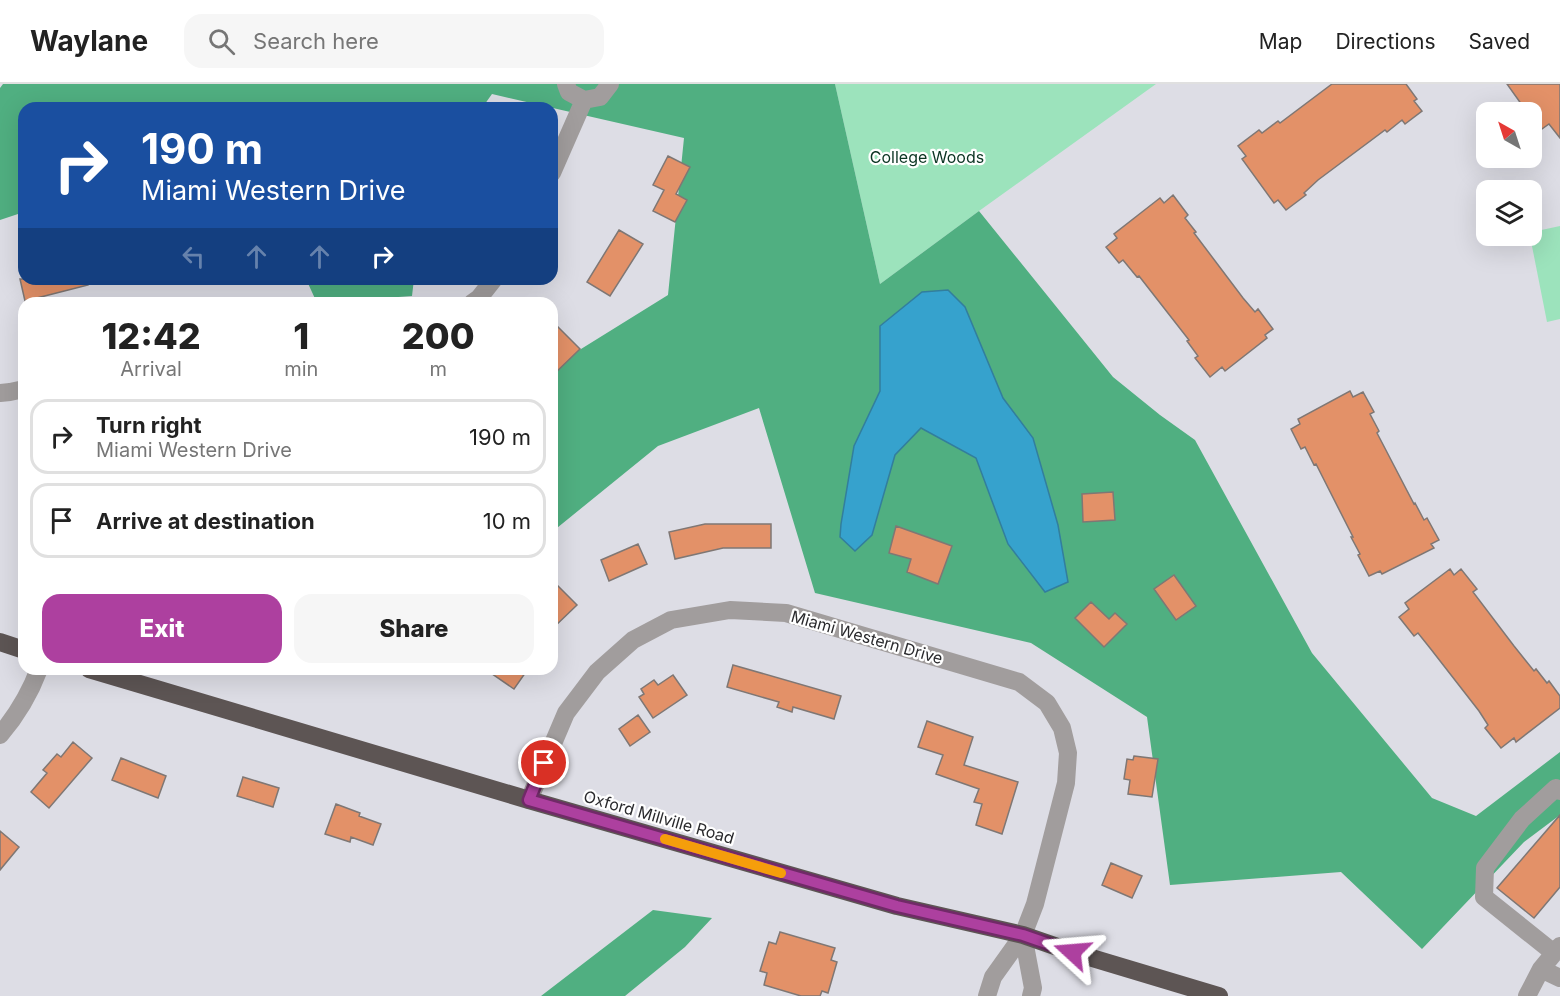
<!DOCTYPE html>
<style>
body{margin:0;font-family:Inter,sans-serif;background:#f6f6f6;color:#222;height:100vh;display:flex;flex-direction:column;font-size:22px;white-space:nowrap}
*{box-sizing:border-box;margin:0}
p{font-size:20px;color:#767676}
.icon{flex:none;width:33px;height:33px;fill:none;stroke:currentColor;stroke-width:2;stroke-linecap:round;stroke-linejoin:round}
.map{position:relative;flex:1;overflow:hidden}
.side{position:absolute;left:18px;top:213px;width:540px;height:378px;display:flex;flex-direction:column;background:#fff;border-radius:18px;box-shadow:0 6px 24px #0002}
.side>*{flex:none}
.top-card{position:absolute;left:18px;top:18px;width:540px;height:183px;border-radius:18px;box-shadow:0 6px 24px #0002;background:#1a4fa0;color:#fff;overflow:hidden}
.needle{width:39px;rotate:321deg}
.buttons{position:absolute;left:1476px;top:18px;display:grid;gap:12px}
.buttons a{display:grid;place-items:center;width:66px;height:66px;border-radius:12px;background:#fff;box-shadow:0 6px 24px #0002;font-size:30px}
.pin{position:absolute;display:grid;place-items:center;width:51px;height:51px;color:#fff;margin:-26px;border:3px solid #fff;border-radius:50%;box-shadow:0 2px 6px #0007}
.me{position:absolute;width:66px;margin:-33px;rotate:289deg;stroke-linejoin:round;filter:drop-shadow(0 0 4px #0008)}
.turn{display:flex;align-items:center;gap:21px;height:126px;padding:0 24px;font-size:27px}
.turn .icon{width:78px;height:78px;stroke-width:2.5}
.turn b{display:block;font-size:42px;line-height:51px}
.lanes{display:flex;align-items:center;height:57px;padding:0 24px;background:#0003;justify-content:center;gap:30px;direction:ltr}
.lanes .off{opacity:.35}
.eta{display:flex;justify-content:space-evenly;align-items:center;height:102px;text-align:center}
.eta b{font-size:36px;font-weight:800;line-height:42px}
.button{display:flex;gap:12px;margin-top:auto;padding:12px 24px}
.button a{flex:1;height:69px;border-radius:18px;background:#ad409f;color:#fff;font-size:24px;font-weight:800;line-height:69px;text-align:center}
.button a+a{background:#f6f6f6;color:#222}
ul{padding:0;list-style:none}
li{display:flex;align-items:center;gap:18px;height:75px;margin:0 12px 9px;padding:0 12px;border:3px solid #e0e0e0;border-radius:18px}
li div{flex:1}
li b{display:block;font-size:22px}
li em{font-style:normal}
header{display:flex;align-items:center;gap:36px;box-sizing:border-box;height:84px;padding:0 30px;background:#fff;border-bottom:2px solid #e0e0e0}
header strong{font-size:28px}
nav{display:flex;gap:33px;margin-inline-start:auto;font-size:21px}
.search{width:420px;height:54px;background:#f6f6f6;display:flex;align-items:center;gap:15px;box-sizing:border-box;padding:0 21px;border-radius:18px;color:#767676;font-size:22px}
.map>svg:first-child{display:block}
.green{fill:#9ce3bc}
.forest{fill:#50af81}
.water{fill:#36a2cd;stroke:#327e9d;stroke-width:1.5}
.building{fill:#e39168;stroke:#7f7774;stroke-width:1.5}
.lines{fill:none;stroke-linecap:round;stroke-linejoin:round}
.minor{stroke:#a19d9d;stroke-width:18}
.highway{stroke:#5d5554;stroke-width:18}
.route-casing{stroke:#702a67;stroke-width:15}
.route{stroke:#ad409f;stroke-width:10}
.slow{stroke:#f59e0b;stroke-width:10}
.labels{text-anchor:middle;stroke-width:4.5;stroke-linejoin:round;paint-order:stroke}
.park-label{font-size:16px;fill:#0a3422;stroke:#fff}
.street-label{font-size:16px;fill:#2a2a2d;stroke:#fff}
</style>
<header>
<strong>Waylane</strong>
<div class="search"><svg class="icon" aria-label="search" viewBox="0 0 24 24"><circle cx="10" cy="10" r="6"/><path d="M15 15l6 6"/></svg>Search here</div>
<nav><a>Map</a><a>Directions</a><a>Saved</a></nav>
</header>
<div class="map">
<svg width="1560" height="912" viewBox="0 0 1560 912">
<rect width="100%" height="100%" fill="#dddde5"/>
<path class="green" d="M 835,0 L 1156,0 L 979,127 L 880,200 Z
M 1560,142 L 1560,235 L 1547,238 L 1530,152 L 1532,152 L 1532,148 Z"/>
<path class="forest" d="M 3,0 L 835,0 L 880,200 L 979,127 L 1113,293 L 1160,331 L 1195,356 L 1312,569 L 1432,714 L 1476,732 L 1560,668 L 1560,731 L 1524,758 L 1422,865 L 1341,788 L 1170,801 L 1147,633 L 1031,559 L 815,509 L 759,324 L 658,362 L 552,448 L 552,283 L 668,211 L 684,54 L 492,10 L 482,24 L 24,24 L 24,128 L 0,136 L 0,4 Z
M 306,195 L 414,195 L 412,212 L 317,219 Z
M 653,826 L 712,834 L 685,863 L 625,912 L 541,912 Z"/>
<path class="water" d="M 948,206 L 965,223 L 1003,314 L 1033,354 L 1058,441 L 1068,498 L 1045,508 L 1008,460 L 976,374 L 921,344 L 895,371 L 872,451 L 855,467 L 840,453 L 841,440 L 854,362 L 880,307 L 880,242 L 922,208 Z"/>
<path class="building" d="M 1332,0 L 1406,0 L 1417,15 L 1414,17 L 1422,27 L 1405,40 L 1402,36 L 1387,48 L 1385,46 L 1318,96 L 1304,109 L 1306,111 L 1286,126 L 1278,116 L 1274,119 L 1242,75 L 1246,72 L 1238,62 L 1259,46 L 1262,49 L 1278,37 L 1280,39 Z
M 1507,0 L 1560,0 L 1560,54 L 1549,40 L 1532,52 L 1532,28 L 1527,28 Z
M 668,72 L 690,83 L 676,110 L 687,116 L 675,138 L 653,127 L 664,106 L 653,101 Z
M 1173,111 L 1188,131 L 1185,134 L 1196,148 L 1194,149 L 1243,214 L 1255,228 L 1258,225 L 1273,245 L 1265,251 L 1267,254 L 1225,287 L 1222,283 L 1210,293 L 1195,274 L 1198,272 L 1187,257 L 1189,256 L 1139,192 L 1137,193 L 1123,176 L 1119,179 L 1106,163 L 1117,154 L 1114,150 L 1142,128 L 1160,114 L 1164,119 Z
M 619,146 L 643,160 L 610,212 L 587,198 Z
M 20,195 L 87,195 L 88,201 L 25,217 Z
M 552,237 L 580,265 L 552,292 Z
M 1350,307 L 1353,313 L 1363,308 L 1374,328 L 1370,330 L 1379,347 L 1377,349 L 1414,420 L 1415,419 L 1424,436 L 1427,434 L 1439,456 L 1431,460 L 1434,464 L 1382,490 L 1380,487 L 1369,492 L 1358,471 L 1360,470 L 1351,453 L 1353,453 L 1316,380 L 1314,381 L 1305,363 L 1301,365 L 1291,345 L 1300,340 L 1298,335 Z
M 1113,408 L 1115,436 L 1083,438 L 1082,410 Z
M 705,440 L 771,440 L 771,464 L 723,464 L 675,475 L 669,448 Z
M 896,442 L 952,462 L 938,500 L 907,488 L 911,475 L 889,469 Z
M 638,460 L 647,480 L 609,497 L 601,476 Z
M 1450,485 L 1454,491 L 1461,485 L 1477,505 L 1473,508 L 1514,562 L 1534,587 L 1536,585 L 1547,599 L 1549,597 L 1560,612 L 1560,624 L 1516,658 L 1514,654 L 1501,664 L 1485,644 L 1488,641 L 1479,627 L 1430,564 L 1418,549 L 1414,552 L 1399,533 L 1409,525 L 1405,519 Z
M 1174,491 L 1196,522 L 1176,536 L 1154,505 Z
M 552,496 L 577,521 L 552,545 Z
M 1091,518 L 1109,535 L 1115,529 L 1127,540 L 1104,563 L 1075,534 Z
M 733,581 L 841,612 L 834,635 L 793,623 L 792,628 L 777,623 L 779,618 L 727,603 Z
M 485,585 L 528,585 L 514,605 Z
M 673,591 L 687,611 L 653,634 L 639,613 L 644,610 L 641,605 L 654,596 L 658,601 Z
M 638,631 L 650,648 L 630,662 L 619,645 Z
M 927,637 L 973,653 L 964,681 L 1018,698 L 1002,750 L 976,741 L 982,720 L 974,718 L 979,705 L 936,690 L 943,671 L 918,663 Z
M 73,658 L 92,674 L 49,724 L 31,708 L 47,689 L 43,686 L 57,670 L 61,673 Z
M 1134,672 L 1158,675 L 1152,713 L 1128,710 L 1130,696 L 1124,695 L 1127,675 L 1133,676 Z
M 121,674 L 166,692 L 158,714 L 112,696 Z
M 243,693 L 279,704 L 273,723 L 237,712 Z
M 336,720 L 360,729 L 359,732 L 381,740 L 373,761 L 351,753 L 350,758 L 325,750 Z
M 1560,731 L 1560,803 L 1534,834 L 1497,804 Z
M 0,747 L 19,763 L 0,786 Z
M 1111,779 L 1142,792 L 1132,814 L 1102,801 Z
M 780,848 L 835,864 L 831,876 L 837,878 L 828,909 L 822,907 L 820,912 L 801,912 L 764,901 L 767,889 L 760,887 L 769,858 L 776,860 Z"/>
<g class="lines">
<path class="minor" d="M 566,0 L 569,8 L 584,16 L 600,13 L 610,0
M 552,89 L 584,16
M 472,219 L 479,214 L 494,195
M 0,309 L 10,308 L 24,305
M 0,651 C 17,631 30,609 39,585
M 529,716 L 566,629 L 597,588 L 633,556 L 671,536 L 730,526 L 786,529 L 1019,598 L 1047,619 L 1062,644 L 1068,669 L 1066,699 L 1035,820 L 1023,851 L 993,893 L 987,912
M 1023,851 L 1033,904 L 1031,912
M 1554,869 L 1484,813 L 1485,784 L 1522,735 L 1556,704 L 1560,707
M 1541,885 L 1560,894
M 1527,912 L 1541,885 L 1560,862"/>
<path class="highway" d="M 0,558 L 24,566
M 89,585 L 529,716 L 897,822 L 1023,851 L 1072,868 L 1219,912"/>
</g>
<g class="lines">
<defs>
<path id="route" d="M 544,679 L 529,716 L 897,822 L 1023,851 L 1072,868"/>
</defs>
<use href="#route" class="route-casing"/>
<use href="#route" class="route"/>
<path class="slow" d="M 665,755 L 781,789"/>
</g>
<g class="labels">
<g class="park-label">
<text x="927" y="79">College Woods</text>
</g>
<g class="street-label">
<text transform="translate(867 553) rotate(16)" y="6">Miami Western Drive</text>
<text transform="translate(659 733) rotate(16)" y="6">Oxford Millville Road</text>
</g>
</g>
</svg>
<div class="buttons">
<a><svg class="needle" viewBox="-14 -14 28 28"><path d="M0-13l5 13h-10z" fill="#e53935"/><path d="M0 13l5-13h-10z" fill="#767676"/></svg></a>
<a><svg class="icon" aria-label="layers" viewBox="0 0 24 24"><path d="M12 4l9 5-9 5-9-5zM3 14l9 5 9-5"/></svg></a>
</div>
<div class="pin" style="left:544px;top:679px;background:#d93025"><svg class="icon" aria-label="arrive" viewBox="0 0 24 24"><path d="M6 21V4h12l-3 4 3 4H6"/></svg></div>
<svg class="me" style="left:1072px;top:868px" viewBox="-20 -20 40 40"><path d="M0-17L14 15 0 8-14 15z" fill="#ad409f" stroke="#fff" stroke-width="4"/></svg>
<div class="top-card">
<div class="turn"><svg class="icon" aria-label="right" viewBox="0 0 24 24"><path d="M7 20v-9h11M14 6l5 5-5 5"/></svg><div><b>190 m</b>Miami Western Drive</div></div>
<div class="lanes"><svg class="icon off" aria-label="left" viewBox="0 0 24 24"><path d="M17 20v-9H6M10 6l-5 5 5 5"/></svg><svg class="icon off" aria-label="ahead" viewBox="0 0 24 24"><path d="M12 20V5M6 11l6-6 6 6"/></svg><svg class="icon off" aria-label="ahead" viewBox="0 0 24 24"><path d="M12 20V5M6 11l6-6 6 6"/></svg><svg class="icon" aria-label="right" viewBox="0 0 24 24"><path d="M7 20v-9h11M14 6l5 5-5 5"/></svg></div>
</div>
<section class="side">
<div class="eta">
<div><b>12:42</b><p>Arrival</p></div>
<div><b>1</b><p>min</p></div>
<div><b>200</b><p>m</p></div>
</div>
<ul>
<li><svg class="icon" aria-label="right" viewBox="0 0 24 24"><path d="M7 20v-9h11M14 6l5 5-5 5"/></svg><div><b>Turn right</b><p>Miami Western Drive</p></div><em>190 m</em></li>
<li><svg class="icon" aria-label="arrive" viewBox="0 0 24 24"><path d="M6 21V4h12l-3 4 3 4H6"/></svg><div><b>Arrive at destination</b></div><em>10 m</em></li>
</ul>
<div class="button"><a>Exit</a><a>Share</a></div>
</section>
</div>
